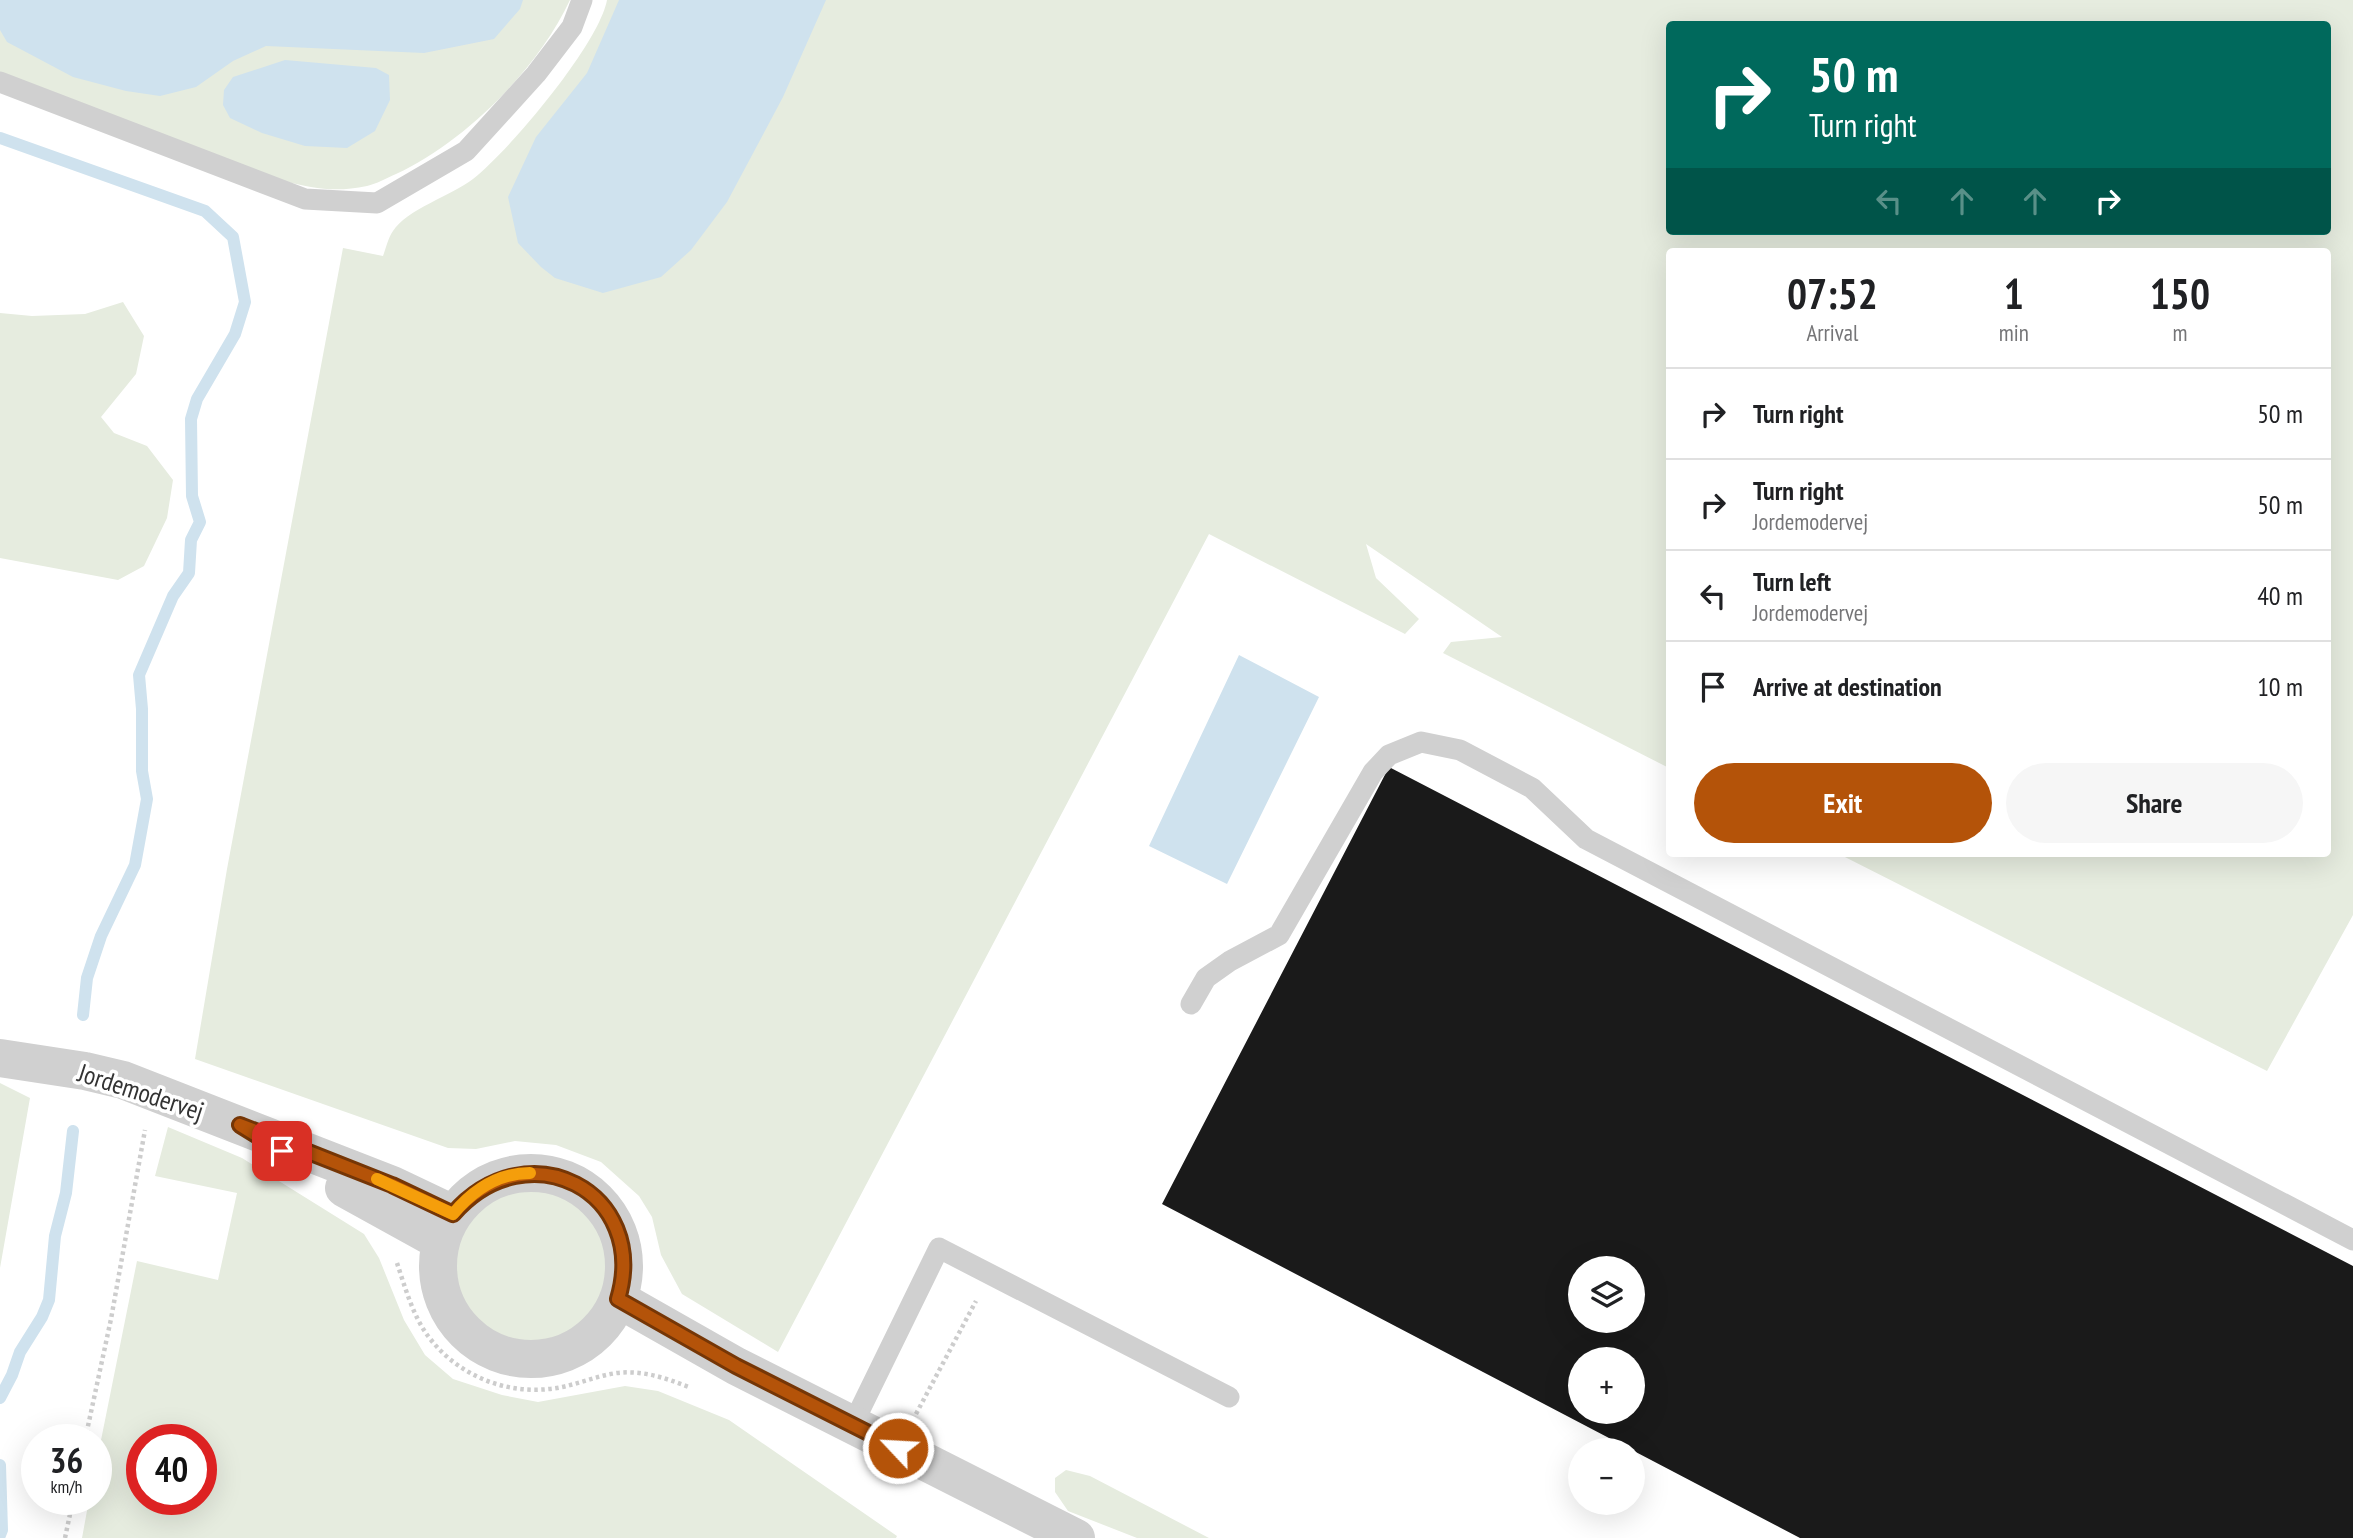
<!DOCTYPE html>
<meta charset="utf-8">
<style>
body{margin:0;font-family:"PT Sans Narrow",sans-serif;background:#f6f6f6;color:#202124;height:100vh;display:flex;flex-direction:column;font-size:26px;white-space:nowrap}
*{box-sizing:border-box;margin:0}
p{font-size:23px;color:#757577}
.icon{flex:none;width:38px;height:38px;fill:none;stroke:currentColor;stroke-width:2;stroke-linecap:round;stroke-linejoin:round}
.map{position:relative;flex:1;overflow:hidden}
.drawer{position:absolute;left:1666px;top:248px;width:665px;height:609px;display:flex;flex-direction:column;background:#fff;border-radius:7px;box-shadow:0 7px 28px #0002}
.drawer>*{flex:none}
.top-card{position:absolute;left:1666px;top:21px;width:665px;height:214px;border-radius:7px;box-shadow:0 7px 28px #0002;background:#00695c;color:#fff;overflow:hidden}
.buttons{position:absolute;left:1568px;top:1256px;display:grid;gap:14px}
.buttons a{display:grid;place-items:center;width:77px;height:77px;border-radius:50%;background:#fff;box-shadow:0 7px 28px #0002;font-size:35px}
.speed{position:absolute;left:21px;top:1424px;display:flex;gap:14px;font-size:35px;font-weight:700;text-align:center}
.speed>*{display:grid;place-content:center;width:91px;height:91px;border-radius:50%;background:#fff;box-shadow:0 7px 28px #0002;line-height:1}
.speed small{font-size:18px;font-weight:400}
.speed .limit{border:10px solid #d22;background:#fff;color:#111}
.pin{position:absolute;display:grid;place-items:center;width:60px;height:60px;color:#fff;margin:-30px;border-radius:14px;box-shadow:0 4px 10px #0006}
.me{position:absolute;width:77px;margin:-38px;rotate:295deg;stroke-linejoin:round;filter:drop-shadow(0 0 5px #0008)}
.turn{display:flex;align-items:center;gap:24px;height:147px;padding:0 28px;font-size:32px}
.turn .icon{width:91px;height:91px;stroke-width:2.5}
.turn b{display:block;font-size:49px;line-height:60px}
.lanes{display:flex;align-items:center;height:66px;padding:0 28px;background:#0003;justify-content:center;gap:35px;direction:ltr}
.lanes .off{opacity:.35}
.eta{display:flex;justify-content:space-evenly;align-items:center;height:119px;text-align:center}
.eta b{font-size:42px;font-weight:800;line-height:49px}
.button{display:flex;gap:14px;margin-top:auto;padding:14px 28px}
.button a{flex:1;height:80px;border-radius:42px;background:#b45309;color:#fff;font-size:28px;font-weight:800;line-height:80px;text-align:center}
.button a+a{background:#f6f6f6;color:#202124}
ul{padding:0;list-style:none}
li{display:flex;align-items:center;gap:21px;height:91px;padding:0 28px;border-top:2px solid #e0e0e0}
li div{flex:1}
li b{display:block;font-size:26px}
li em{font-style:normal}
.map>svg:first-child{display:block}
.green{fill:#e6ecdf;fill-rule:evenodd}
.water{fill:#cfe2ee}
.lines{fill:none;stroke-linecap:round;stroke-linejoin:round}
.stream{stroke:#cfe2ee;stroke-width:12}
.building{fill:#1a1a1a;fill-rule:evenodd}
.path{stroke:#cdcdcd;stroke-width:4.5;stroke-dasharray:3.5 3.5;stroke-linecap:butt}
.service{stroke:#d0d0d0;stroke-width:21}
.tertiary{stroke:#d0d0d0;stroke-width:38}
.route-casing{stroke:#753606;stroke-width:18}
.route{stroke:#b45309;stroke-width:12}
.slow{stroke:#f59e0b;stroke-width:12}
.labels{text-anchor:middle;stroke-width:7;stroke-linejoin:round;paint-order:stroke}
.street-label{font-size:26px;fill:#333;stroke:#fff}
</style>
<div class="map">
<svg width="2353" height="1538" viewBox="0 0 2353 1538">
<rect width="100%" height="100%" fill="#fff"/>
<path class="green" d="M 0,0 L 570,0 C 537,70 466,141 396,174 C 387,178 376,184 367,186 C 334,193 314,188 283,181 L 0,80 Z
M 607,0 L 2353,0 L 2353,915 L 2267,1071 L 1839,854 L 2328,854 L 2328,252 L 1670,252 L 1669,768 L 1443,653 L 1451,642 L 1502,637 L 1366,544 L 1376,578 L 1419,619 L 1405,634 L 1209,534 L 778,1352 L 682,1294 L 661,1255 L 652,1217 L 639,1196 L 601,1162 L 556,1145 L 515,1141 L 476,1149 L 448,1148 L 195,1059 L 227,869 L 343,248 L 383,256 C 386,248 388,238 393,231 C 406,210 452,195 473,179 C 510,150 599,44 607,0 ZM 1670,24 L 2328,24 L 2328,231 L 1670,231 Z
M 123,302 L 144,336 L 136,374 L 101,417 L 114,433 L 147,446 L 173,480 L 167,518 L 144,566 L 118,580 L 0,558 L 0,313 L 32,316 L 85,314 Z
M 0,1083 L 30,1098 L 0,1268 Z
M 168,1127 L 242,1158 L 364,1234 L 379,1258 L 404,1320 L 425,1355 L 453,1379 L 502,1395 L 538,1402 L 625,1386 L 658,1391 L 729,1420 L 897,1536 L 896,1538 L 82,1538 L 89,1500 L 96,1500 L 96,1465 L 137,1261 L 218,1280 L 237,1193 L 155,1176 ZM 142,1440 L 201,1440 L 201,1500 L 142,1500 Z
M453 1266a77 77 0 1 1 154 0a77 77 0 1 1-154 0Z
M 1066,1470 L 1090,1476 L 1209,1538 L 1137,1538 L 1068,1511 L 1055,1492 L 1055,1478 Z"/>
<path class="water" d="M 0,0 L 523,0 L 520,9 L 494,39 L 424,53 L 266,46 L 233,61 L 196,87 L 160,96 L 126,91 L 73,77 L 7,42 L 0,30 Z
M 619,0 L 826,0 L 783,97 L 727,202 L 691,250 L 661,277 L 603,293 L 555,278 L 541,267 L 518,243 L 508,197 L 536,137 L 587,73 Z
M 285,60 L 376,68 L 389,75 L 390,100 L 375,131 L 347,148 L 305,146 L 262,133 L 230,118 L 223,105 L 224,90 L 233,77 Z
M 1239,655 L 1319,697 L 1227,884 L 1149,846 Z"/>
<g class="lines">
<path class="stream" d="M 0,138 L 205,211 L 233,237 L 245,302 L 235,334 L 197,399 L 191,419 L 192,496 L 200,522 L 191,540 L 189,573 L 173,596 L 139,675 L 142,709 L 142,771 L 147,799 L 135,865 L 101,936 L 87,978 L 83,1015
M 0,1398 L 12,1375 L 20,1352 L 42,1317 L 49,1300 L 55,1236 L 66,1193 L 73,1131
M 0,1465 L 2,1530 L 0,1535"/>
</g>
<path class="building" d="M 1389,767 L 2353,1266 L 2353,1538 L 1800,1538 L 1162,1204 ZM 1580,1269 L 1633,1269 L 1633,1321 L 1580,1321 ZM 1580,1360 L 1633,1360 L 1633,1412 L 1580,1412 Z"/>
<g class="lines">
<path class="path" d="M 397,1263 C 405,1287 413,1316 428,1336 C 456,1374 503,1394 549,1389 C 572,1387 594,1376 617,1373 C 643,1370 665,1378 689,1387
M 916,1414 L 976,1301
M 85,1440 L 111,1319 L 145,1130
M 65,1538 L 73,1500"/>
<path class="service" d="M 0,82 L 305,199 L 377,203 L 466,151 L 536,74 L 572,27 L 582,0
M 1191,1004 L 1206,978 L 1230,961 L 1279,935 L 1373,772 L 1389,755 L 1421,742 L 1460,750 L 1532,788 L 1586,839 L 2353,1240
M 852,1426 L 939,1248 L 1229,1397"/>
<path class="tertiary" d="M 0,1058 L 85,1071 L 123,1080 L 392,1185 L 453,1214
M438 1266a93 93 0 1 1 186 0a93 93 0 1 1-186 0Z
M 344,1188 L 440,1241
M 618,1299 L 736,1366 L 1076,1538"/>
</g>
<g class="lines">
<defs>
<path id="route" d="M 282,1151 L 240,1125 L 392,1185 L 453,1214 C 528,1128 650,1192 618,1299 L 736,1366 L 898,1448"/>
</defs>
<use href="#route" class="route-casing"/>
<use href="#route" class="route"/>
<path class="slow" d="M 377,1179 L 453,1214 C 473,1190 498,1173 530,1173"/>
</g>
<g class="labels">
<g class="street-label">
<text transform="translate(141 1092) rotate(18)" y="9">Jordemodervej</text>
</g>
</g>
</svg>
<div class="buttons">
<a><svg class="icon" aria-label="layers" viewBox="0 0 24 24"><path d="M12 4l9 5-9 5-9-5zM3 14l9 5 9-5"/></svg></a>
<a>+</a>
<a>−</a>
</div>
<div class="speed"><div>36<small>km/h</small></div><div class="limit">40</div></div>
<div class="pin" style="left:282px;top:1151px;background:#d93025"><svg class="icon" aria-label="arrive" viewBox="0 0 24 24"><path d="M6 21V4h12l-3 4 3 4H6"/></svg></div>
<svg class="me" style="left:898px;top:1448px" viewBox="-20 -20 40 40"><circle r="17" fill="#b45309" stroke="#fff" stroke-width="3"/><path d="M0-11L8 9 0 5-8 9z" fill="#fff"/></svg>
<div class="top-card">
<div class="turn"><svg class="icon" aria-label="right" viewBox="0 0 24 24"><path d="M7 20v-9h11M14 6l5 5-5 5"/></svg><div><b>50 m</b>Turn right</div></div>
<div class="lanes"><svg class="icon off" aria-label="left" viewBox="0 0 24 24"><path d="M17 20v-9H6M10 6l-5 5 5 5"/></svg><svg class="icon off" aria-label="ahead" viewBox="0 0 24 24"><path d="M12 20V5M6 11l6-6 6 6"/></svg><svg class="icon off" aria-label="ahead" viewBox="0 0 24 24"><path d="M12 20V5M6 11l6-6 6 6"/></svg><svg class="icon" aria-label="right" viewBox="0 0 24 24"><path d="M7 20v-9h11M14 6l5 5-5 5"/></svg></div>
</div>
<section class="drawer">
<div class="eta">
<div><b>07:52</b><p>Arrival</p></div>
<div><b>1</b><p>min</p></div>
<div><b>150</b><p>m</p></div>
</div>
<ul>
<li><svg class="icon" aria-label="right" viewBox="0 0 24 24"><path d="M7 20v-9h11M14 6l5 5-5 5"/></svg><div><b>Turn right</b></div><em>50 m</em></li>
<li><svg class="icon" aria-label="right" viewBox="0 0 24 24"><path d="M7 20v-9h11M14 6l5 5-5 5"/></svg><div><b>Turn right</b><p>Jordemodervej</p></div><em>50 m</em></li>
<li><svg class="icon" aria-label="left" viewBox="0 0 24 24"><path d="M17 20v-9H6M10 6l-5 5 5 5"/></svg><div><b>Turn left</b><p>Jordemodervej</p></div><em>40 m</em></li>
<li><svg class="icon" aria-label="arrive" viewBox="0 0 24 24"><path d="M6 21V4h12l-3 4 3 4H6"/></svg><div><b>Arrive at destination</b></div><em>10 m</em></li>
</ul>
<div class="button"><a>Exit</a><a>Share</a></div>
</section>
</div>
